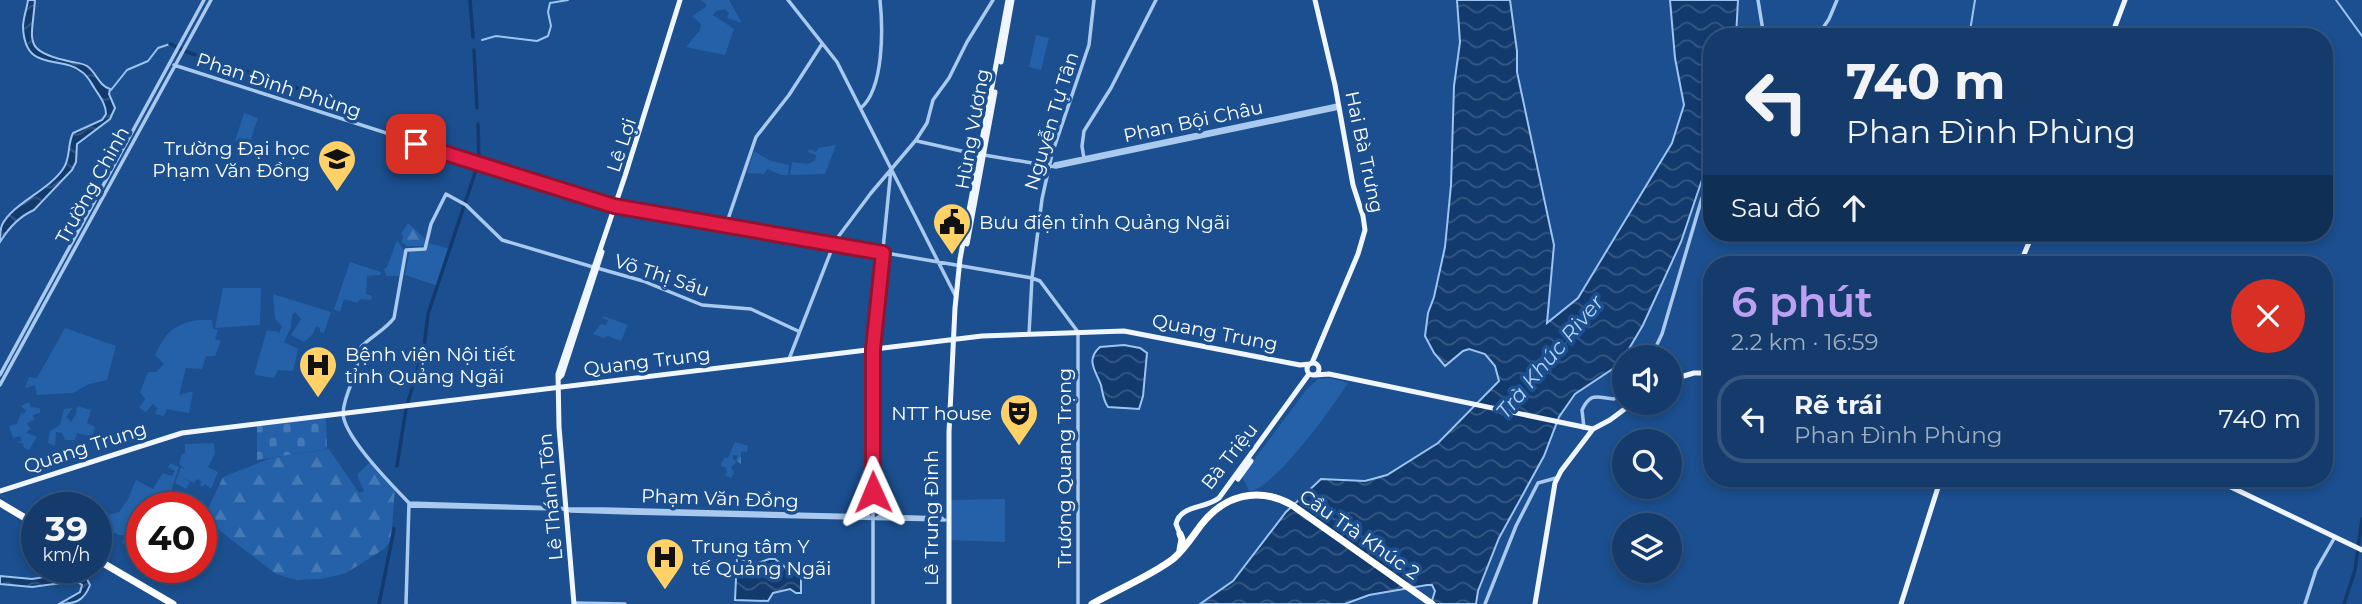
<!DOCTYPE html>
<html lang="vi">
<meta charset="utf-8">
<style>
body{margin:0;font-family:Montserrat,sans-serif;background:#1d4271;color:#f1f3f6;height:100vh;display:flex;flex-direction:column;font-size:26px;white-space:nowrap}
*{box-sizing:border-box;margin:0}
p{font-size:23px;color:#9dadc1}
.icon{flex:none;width:38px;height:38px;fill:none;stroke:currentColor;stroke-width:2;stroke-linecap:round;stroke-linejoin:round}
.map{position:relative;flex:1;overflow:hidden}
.details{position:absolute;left:1703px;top:256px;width:630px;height:231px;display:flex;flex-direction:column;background:#143b6b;border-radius:28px;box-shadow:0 4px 10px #0003,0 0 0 2px #33557e}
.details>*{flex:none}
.banner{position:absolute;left:1703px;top:28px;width:630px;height:214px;border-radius:28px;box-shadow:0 4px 10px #0003,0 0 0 2px #33557e;background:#143b6b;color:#f1f3f6;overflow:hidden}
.buttons{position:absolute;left:1612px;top:345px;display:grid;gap:14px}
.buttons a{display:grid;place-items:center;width:70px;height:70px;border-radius:50%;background:#143b6b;box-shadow:0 4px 10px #0003,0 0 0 2px #33557e;font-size:35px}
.speed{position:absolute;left:21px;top:492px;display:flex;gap:14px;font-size:35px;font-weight:700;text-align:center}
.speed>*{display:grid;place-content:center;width:91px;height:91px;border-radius:50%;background:#143b6b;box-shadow:0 4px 10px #0003,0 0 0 2px #33557e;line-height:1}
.speed small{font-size:18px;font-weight:400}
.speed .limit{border:10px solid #d22;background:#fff;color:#111}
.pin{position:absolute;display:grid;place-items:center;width:60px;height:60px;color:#fff;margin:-30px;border-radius:14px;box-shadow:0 4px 10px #0006}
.me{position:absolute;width:77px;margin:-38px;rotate:359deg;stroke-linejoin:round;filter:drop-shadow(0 0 5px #0008)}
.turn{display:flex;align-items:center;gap:24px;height:147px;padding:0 28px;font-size:32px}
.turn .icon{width:91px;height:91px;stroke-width:2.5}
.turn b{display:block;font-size:49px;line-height:60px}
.then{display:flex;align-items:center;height:66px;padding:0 28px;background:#0003;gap:14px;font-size:26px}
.round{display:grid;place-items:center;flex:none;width:74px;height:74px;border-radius:37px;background:#1d4271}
.summary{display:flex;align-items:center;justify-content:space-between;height:119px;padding:0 28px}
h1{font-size:42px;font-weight:600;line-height:52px;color:#bca0f2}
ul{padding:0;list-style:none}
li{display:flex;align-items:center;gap:21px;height:88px;margin:0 14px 10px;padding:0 14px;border:4px solid #33557e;border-radius:28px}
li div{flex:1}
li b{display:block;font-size:26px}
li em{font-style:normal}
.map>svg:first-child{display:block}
.green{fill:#2461a8}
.forest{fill:url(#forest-firs)}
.cemetery{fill:url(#cemetery-stones)}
.water{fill:url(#water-waves);stroke:#9cc4f0;stroke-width:2}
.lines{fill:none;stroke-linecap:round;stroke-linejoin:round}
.stream{stroke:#9cc4f0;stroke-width:2}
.canal{stroke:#123a6d;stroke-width:3.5}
.minor{stroke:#a9c9ee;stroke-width:3.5}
.major{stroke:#f0f6ff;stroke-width:5}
.highway{stroke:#fff;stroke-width:7}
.route-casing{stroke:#92132f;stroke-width:18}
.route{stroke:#e11d48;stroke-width:12}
.labels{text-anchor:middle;stroke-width:7;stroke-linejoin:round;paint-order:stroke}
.street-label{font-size:19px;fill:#fff;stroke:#1b4f8f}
.poi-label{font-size:19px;fill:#fff;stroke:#1b4f8f;text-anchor:start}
.water-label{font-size:21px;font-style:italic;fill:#b5d3f5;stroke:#1b4f8f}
</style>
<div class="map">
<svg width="2362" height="604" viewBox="0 0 2362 604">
<defs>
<pattern id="forest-firs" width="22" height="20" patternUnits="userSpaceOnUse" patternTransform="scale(1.75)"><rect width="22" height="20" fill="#2461a8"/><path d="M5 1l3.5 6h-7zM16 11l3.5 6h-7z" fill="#4579b5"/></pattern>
<pattern id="cemetery-stones" width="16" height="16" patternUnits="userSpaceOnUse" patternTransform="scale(1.75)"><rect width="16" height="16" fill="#2461a8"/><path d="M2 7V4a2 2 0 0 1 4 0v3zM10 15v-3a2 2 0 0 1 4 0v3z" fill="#4579b5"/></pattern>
<pattern id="water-waves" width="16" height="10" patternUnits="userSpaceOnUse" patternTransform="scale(1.75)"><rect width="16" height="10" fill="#123a6d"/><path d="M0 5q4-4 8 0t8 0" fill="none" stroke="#365883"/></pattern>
</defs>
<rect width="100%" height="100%" fill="#1b4f8f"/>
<path class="green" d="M 701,0 L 729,0 L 742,23 L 727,18 L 729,13 L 725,9 L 716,11 L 713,15 L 734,29 L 725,55 L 686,47 L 700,30 L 701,24 L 692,16 L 706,7 L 706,4 Z
M 1036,35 L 1049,38 L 1041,70 L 1029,67 Z
M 244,113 L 258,118 L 249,145 L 235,141 Z
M 836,145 L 825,174 L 790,175 L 792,162 L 808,164 L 815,160 L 816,155 L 808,152 L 809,149 L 816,152 L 818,148 Z
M 754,151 L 771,161 L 789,165 L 788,175 L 781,175 L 767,169 L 764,174 L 747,173 Z
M 397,240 L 404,251 L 401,276 L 386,276 L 384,269 L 387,267 Z
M 429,243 L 450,249 L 438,286 L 405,275 L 410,249 L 425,250 Z
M 350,262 L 381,272 L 380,275 L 367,276 L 366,294 L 372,296 L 371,300 L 361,299 L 357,303 L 344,299 L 340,312 L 334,309 Z
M 223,288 L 261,288 L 260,325 L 215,328 Z
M 273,294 L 331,312 L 324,333 L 320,332 L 320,328 L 316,326 L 313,334 L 304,342 L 291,335 L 301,319 L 295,312 L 292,315 L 291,327 L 284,342 L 298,349 L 293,371 L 278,370 L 274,378 L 255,375 L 255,371 L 267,330 L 278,332 L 279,334 L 282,326 L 275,319 Z
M 603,316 L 628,325 L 621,341 L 608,336 L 604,338 L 593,334 L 601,324 L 606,325 L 608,320 L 602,318 Z
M 199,320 L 212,320 L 213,329 L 218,330 L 215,339 L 221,341 L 215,356 L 206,356 L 202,369 L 186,368 L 179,395 L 193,391 L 189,413 L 167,409 L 164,416 L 155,414 L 157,408 L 153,404 L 146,412 L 139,408 L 145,399 L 140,392 L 148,372 L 156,372 L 164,364 L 155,355 C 167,332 172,324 199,320 Z
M 65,328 L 116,346 L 107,380 L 89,384 L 73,393 L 37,395 L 35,385 L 25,388 L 29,377 L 37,378 Z
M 1329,378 L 1348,383 C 1334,405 1274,490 1249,491 L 1242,476 L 1307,389 L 1318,379 Z
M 29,402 L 31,407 L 40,408 L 40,413 L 33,415 L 34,420 L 27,423 L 31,430 L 28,430 L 27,433 L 37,437 L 29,450 L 24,448 L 23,443 L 16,443 L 22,441 L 20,436 L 13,438 L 9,426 L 17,424 L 21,413 L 24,414 L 26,411 L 21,406 Z
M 77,406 L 91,410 L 87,423 L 95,427 L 92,437 L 77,433 L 75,440 L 65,440 L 62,433 L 56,432 L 55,446 L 48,443 L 50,431 L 60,425 L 64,409 L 73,408 L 66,417 L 71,422 L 76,414 Z
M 214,443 L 215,454 L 208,467 L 218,472 L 211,489 L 205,484 L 203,487 L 200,485 L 201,481 L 197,479 L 194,483 L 181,477 L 190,482 L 186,489 L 175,483 L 181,467 L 186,470 L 179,464 L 182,454 L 185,453 L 185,444 Z
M 170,463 L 179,467 L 166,507 L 142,508 L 142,542 L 132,546 L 122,543 L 126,535 L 119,535 L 103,526 L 108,515 L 119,512 L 128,499 L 136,480 L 153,489 L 163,473 L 172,476 L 175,471 L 168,467 Z
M 1005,499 L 1005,542 L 949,540 L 950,500 Z"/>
<path class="forest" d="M 408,223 L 424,238 L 424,246 L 407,246 L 402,242 L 403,236 L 401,234 Z
M 735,442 L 748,446 L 747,452 L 741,451 L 741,464 L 736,460 L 738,455 L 733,455 L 733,459 L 737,462 L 731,467 L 734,473 L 731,478 L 724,475 L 727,473 L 726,467 L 722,467 L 721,464 L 724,458 L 728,458 Z
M 329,449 L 359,493 L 364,491 L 357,475 L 372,460 L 395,488 L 391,541 L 384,549 L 346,573 L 321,579 L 296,580 L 276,574 L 206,520 L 207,511 L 223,477 L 271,458 Z"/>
<path class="cemetery" d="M 326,417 L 327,449 L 257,460 L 257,425 Z"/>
<path class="water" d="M 28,0 L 35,0 C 32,42 21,51 72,62 C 77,63 82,63 87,66 C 97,73 98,85 110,89 L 109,94 L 115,108 L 110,119 L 77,144 L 76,162 L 72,170 L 34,210 C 20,216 8,229 0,242 C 0,236 0,230 2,225 C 13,203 48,191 63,169 C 71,158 67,145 73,133 L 102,120 L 106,114 C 106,104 100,97 95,89 C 91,83 88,76 82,72 C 61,54 25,74 23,27 C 23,18 27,9 28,0 Z
M 1457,0 L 1510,0 L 1517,51 L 1517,72 L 1554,245 L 1547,323 L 1578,298 L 1672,143 L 1684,105 L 1675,58 L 1670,0 L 1738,0 L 1736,37 L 1712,37 L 1711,153 L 1681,242 L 1643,325 L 1620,364 L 1575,394 L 1559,417 L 1544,456 L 1499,538 L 1478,591 L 1476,604 L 1431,604 L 1435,591 L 1432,585 L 1427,585 L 1369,595 L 1345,604 L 1200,604 L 1233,581 L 1286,512 L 1321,479 L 1365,481 L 1387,475 L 1438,443 L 1499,381 L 1495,366 L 1485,354 L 1469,349 L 1463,351 L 1445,366 L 1434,353 L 1425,336 L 1428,313 L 1434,297 L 1445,247 L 1451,185 L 1454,86 L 1460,42 Z
M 1124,345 L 1140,348 L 1147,353 L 1143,396 L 1139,409 L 1108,407 C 1103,400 1103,394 1101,385 C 1096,371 1085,360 1100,347 Z
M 737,558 L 756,564 L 769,559 L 775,559 L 791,572 L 801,573 L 801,593 L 796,593 L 790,589 L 773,593 L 768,601 L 735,600 Z
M 75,572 L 87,579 L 90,585 C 84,601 75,604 59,604 L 80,592 L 82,585 L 76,581 L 32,587 L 0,584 L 0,576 L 32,579 Z"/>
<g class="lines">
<path class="stream" d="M 2336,0 L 2362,36
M 1969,37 L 1975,0
M 482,40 L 496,36 L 537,41 L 548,36 L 551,26 L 548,12 L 550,3 L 568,0
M 111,90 L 127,70 L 148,61 L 158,48 L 170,44"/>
<path class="canal" d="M 470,0 L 473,37
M 170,44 L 187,52 L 306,91
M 474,50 L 477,108
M 478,124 L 479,160
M 408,402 L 424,347 L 428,314 L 477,167
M 397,466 L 406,409
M 379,604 L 394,529
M 2344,604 L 2355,570 L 2362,519"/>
<path class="minor" d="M 788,0 L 837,62 L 955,295
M 1758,0 L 1764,37
M 1817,37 L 1829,19 L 1837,0
M 174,65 L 614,206
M 861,108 C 884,88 883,29 880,0
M 917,141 L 979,155
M 984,155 L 1056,167 L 1339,108
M 1084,159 L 1082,146 L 1084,131 L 1111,88 L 1156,0
M 1054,166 L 1055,164 L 1338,105
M 617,207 L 1032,278 L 1040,281 L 1078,332 L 1078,604
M 726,225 L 756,137 L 789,95 L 822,44
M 597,268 L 643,281 L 702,305 L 751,309 L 798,331
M 1029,334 L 1032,278 L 1042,199 L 1052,154 L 1089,45 L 1094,0
M 1651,357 L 1662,334 L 1702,198 L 1712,178
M 789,359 L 835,241 L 871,193 L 916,140 L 927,123 L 933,100 L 949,78 L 967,42 L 993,0
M 0,375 L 204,0
M 0,385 L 211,0
M 1584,428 L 1582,410 C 1591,391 1598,398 1614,399 L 1624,390
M 409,503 L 560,508 L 571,511 L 631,513 L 945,520
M 409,506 L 562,509
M 569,509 L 604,509 L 869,516 L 870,518
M 877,518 L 880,516 L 942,518 L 943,520
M 574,603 L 625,604
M 406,604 L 409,503 C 392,485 343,436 343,413 C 344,398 351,385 356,372 C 359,363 355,354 362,346 C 372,336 386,329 394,318 L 406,250 L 425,249 L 431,224 L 446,194 L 466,205 L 502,240 L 593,267
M 873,604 L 873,349 L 891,169
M 1485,604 L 1516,526 L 1538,483 L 1556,478
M 2305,604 L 2316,570 L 2335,537"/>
<path class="major" d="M 2111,37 L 2125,0
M 1001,62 L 1012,0
M 967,244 L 995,92
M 2020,264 L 2033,233
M1307 369a6 6 0 1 1 12 0a6 6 0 1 1-12 0Z
M 1312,363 L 1358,254 L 1365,230 L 1363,216 L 1353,185 L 1335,85 L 1315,0
M 1315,375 L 1329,374 L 1593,429 L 1610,420 L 1634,402
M 559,378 L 562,375 L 602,252
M 1670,380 L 1694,373 L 1712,373
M 2212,478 L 2362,550
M 1238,479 L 1251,461
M 0,491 L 182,433 L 982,336 L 1124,331 L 1300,365 L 1310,364
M 1180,534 L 1176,524 C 1180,505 1205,509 1219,498 L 1309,374
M 574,604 L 559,427 L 558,374 L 625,176 L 680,0
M 949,604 L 949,432 L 955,308 L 960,259 L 1008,0
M 1535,604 L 1555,483 L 1561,471 L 1593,429
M 1901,604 L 1941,478"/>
<path class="highway" d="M 0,503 L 37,525
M 1180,534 L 1182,539 L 1180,550
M 96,559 L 173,604
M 1092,604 C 1118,589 1149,577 1173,559 C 1184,550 1192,537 1201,525 C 1224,495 1258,486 1292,505 L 1432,604"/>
</g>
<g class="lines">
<defs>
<path id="route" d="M 416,144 L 614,206 L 883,253 L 873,349 L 873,492"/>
</defs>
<use href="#route" class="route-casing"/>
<use href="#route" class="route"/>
</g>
<defs>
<symbol id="university-pin" viewBox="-11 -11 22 30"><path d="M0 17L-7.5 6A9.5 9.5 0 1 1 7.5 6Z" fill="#ffd166" stroke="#1b4f8f"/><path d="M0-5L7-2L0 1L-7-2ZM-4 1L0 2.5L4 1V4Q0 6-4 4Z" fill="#111"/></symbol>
<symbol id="civic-pin" viewBox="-11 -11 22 30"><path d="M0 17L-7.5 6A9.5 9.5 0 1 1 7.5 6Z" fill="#ffd166" stroke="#1b4f8f"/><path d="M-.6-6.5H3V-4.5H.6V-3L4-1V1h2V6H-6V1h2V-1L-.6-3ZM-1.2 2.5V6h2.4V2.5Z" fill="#111"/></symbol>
<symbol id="hospital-pin" viewBox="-11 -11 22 30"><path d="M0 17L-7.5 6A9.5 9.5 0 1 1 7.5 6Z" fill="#ffd166" stroke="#1b4f8f"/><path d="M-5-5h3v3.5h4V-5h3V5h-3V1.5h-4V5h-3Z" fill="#111"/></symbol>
<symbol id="theatre-pin" viewBox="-11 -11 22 30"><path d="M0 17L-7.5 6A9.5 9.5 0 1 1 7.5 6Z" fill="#ffd166" stroke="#1b4f8f"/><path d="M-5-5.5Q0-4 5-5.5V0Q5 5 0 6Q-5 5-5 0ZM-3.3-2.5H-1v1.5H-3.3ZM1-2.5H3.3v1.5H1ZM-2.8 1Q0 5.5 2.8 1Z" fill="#111"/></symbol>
</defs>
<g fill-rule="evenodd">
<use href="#university-pin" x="315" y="137" width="44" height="60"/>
<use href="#civic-pin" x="930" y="200" width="44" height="60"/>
<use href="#hospital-pin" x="296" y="343" width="44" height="60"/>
<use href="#theatre-pin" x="997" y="391" width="44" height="60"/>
<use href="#hospital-pin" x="643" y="535" width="44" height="60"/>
</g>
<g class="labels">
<g class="street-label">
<text transform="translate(279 85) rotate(18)" y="7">Phan Đình Phùng</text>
<text transform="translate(1051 121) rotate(-73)" y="7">Nguyễn Tự Tân</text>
<text transform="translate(1193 121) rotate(-12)" y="7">Phan Bội Châu</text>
<text transform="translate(972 129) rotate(-80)" y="7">Hùng Vương</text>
<text transform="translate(621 145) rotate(-72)" y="7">Lê Lợi</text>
<text transform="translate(1365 152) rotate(78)" y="7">Hai Bà Trưng</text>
<text transform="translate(92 185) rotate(-61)" y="7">Trường Chinh</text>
<text transform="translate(662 275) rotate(18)" y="7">Võ Thị Sáu</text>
<text transform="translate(1215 332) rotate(11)" y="7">Quang Trung</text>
<text transform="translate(647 361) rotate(-7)" y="7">Quang Trung</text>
<text transform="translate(85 447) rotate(-18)" y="7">Quang Trung</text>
<text transform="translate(1229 456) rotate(-52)" y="7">Bà Triệu</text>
<text transform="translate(1064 468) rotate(-90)" y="7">Trương Quang Trọng</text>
<text transform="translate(550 497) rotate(-95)" y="7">Lê Thánh Tôn</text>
<text transform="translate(720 498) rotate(2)" y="7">Phạm Văn Đồng</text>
<text transform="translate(931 518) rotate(-90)" y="7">Lê Trung Đình</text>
<text transform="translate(1360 534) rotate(35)" y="7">Cầu Trà Khúc 2</text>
</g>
<g class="poi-label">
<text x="310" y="155" text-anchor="end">Trường Đại học<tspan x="310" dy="22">Phạm Văn Đồng</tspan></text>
<text x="979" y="229">Bưu điện tỉnh Quảng Ngãi</text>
<text x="345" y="361">Bệnh viện Nội tiết<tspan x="345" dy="22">tỉnh Quảng Ngãi</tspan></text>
<text x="992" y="420" text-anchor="end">NTT house</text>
<text x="692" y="553">Trung tâm Y<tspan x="692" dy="22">tế Quảng Ngãi</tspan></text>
</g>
<g class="water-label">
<text transform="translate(1550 357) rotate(-50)" y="7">Trà Khúc River</text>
</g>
</g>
</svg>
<div class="buttons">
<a><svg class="icon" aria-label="sound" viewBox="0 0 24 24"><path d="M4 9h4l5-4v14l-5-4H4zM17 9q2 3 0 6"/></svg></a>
<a><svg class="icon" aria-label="search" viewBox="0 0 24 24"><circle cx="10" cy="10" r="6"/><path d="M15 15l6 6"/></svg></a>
<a><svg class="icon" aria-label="layers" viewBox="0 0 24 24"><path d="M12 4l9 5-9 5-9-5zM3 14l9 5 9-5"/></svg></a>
</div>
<div class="speed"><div>39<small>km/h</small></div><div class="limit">40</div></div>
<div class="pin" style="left:416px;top:144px;background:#d93025"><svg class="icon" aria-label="arrive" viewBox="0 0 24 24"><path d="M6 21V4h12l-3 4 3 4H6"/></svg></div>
<svg class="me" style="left:873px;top:492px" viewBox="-20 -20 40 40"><path d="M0-17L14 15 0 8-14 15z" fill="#e11d48" stroke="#fff" stroke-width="4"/></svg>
<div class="banner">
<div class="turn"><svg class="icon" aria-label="left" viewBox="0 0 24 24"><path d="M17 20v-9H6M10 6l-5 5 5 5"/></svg><div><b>740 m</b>Phan Đình Phùng</div></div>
<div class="then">Sau đó<svg class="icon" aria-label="ahead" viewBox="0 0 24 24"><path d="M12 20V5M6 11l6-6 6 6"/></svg></div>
</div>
<section class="details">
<div class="summary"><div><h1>6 phút</h1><p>2.2 km · 16:59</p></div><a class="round" style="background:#d93025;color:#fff"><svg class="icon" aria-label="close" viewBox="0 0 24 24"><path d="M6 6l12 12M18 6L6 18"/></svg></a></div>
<ul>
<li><svg class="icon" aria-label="left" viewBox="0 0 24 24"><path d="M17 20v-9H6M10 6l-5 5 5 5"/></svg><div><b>Rẽ trái</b><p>Phan Đình Phùng</p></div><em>740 m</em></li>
</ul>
</section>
</div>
